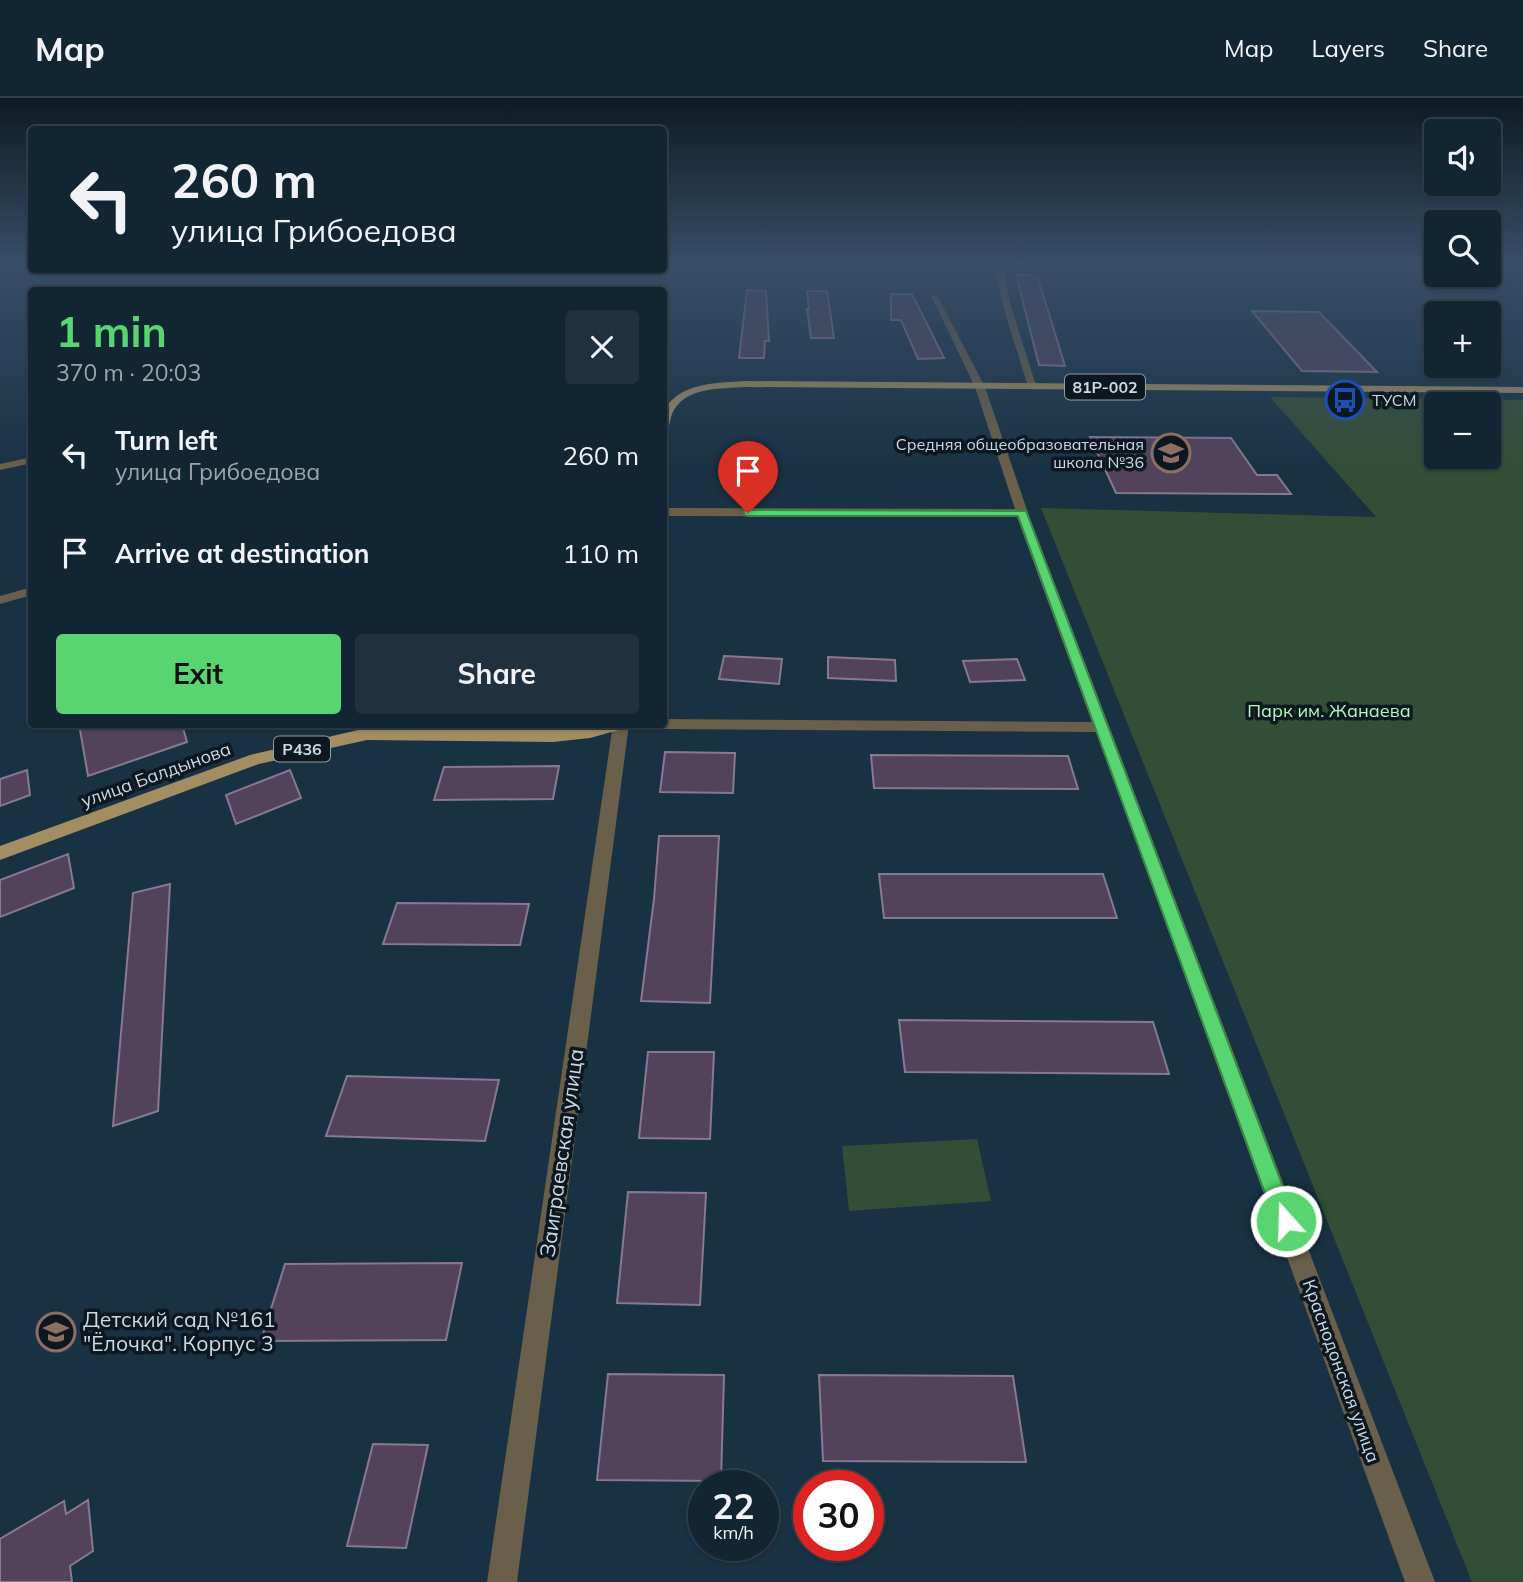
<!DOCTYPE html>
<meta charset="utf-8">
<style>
body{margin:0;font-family:Mulish,sans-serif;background:#1f313e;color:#f1f3f6;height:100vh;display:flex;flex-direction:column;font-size:26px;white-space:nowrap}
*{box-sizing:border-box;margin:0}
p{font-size:23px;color:#9ca5ac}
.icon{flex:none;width:38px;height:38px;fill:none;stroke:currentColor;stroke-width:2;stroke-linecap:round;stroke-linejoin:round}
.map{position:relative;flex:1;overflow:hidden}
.drawer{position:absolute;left:28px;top:189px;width:639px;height:441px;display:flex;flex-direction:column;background:#122532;border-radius:7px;box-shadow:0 2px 5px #0004,0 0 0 2px #31424d}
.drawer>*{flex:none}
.guide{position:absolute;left:28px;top:28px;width:639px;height:147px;border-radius:7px;box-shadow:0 2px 5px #0004,0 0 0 2px #31424d;background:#122532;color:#f1f3f6;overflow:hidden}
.controls{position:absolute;left:1424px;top:21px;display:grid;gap:14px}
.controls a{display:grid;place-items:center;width:77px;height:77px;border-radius:7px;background:#122532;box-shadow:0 2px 5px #0004,0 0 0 2px #31424d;font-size:35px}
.speed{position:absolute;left:688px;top:1372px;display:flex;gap:14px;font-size:35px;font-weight:700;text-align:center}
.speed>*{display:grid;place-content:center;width:91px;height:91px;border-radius:50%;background:#122532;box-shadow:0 2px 5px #0004,0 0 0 2px #31424d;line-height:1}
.speed small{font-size:18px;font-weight:400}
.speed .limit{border:10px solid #d22;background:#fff;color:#111}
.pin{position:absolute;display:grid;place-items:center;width:60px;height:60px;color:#fff;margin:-72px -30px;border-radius:50% 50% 50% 0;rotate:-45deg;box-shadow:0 0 7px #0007}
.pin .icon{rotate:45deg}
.me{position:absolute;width:77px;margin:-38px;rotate:340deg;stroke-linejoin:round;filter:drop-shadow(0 0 5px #0008)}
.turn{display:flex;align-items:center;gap:24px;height:147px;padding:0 28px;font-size:32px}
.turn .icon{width:91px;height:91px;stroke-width:2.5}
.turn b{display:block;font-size:49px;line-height:60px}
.round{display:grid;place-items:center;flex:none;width:74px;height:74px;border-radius:7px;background:#1f313e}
.summary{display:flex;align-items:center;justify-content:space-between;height:119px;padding:0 28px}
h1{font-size:42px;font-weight:700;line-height:52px;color:#58d570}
.primary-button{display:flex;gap:14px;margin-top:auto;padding:14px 28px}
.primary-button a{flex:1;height:80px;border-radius:7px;background:#58d570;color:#111;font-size:28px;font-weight:700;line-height:80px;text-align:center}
.primary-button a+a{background:#1f313e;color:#f1f3f6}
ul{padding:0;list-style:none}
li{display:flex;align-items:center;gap:21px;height:98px;padding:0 28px}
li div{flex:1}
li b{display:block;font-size:26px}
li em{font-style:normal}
header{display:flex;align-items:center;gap:42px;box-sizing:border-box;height:98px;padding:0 35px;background:#122532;border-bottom:2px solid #31424d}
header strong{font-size:33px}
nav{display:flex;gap:38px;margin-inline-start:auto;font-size:24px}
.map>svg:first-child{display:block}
.green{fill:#324e36;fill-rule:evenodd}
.building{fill:#52425b;stroke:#897893;stroke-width:2}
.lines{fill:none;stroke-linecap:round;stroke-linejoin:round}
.minor{fill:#695f4a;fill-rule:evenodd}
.major{fill:#a28e62;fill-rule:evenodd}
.route{fill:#58d570;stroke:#398a49;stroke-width:2}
.labels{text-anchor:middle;stroke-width:7;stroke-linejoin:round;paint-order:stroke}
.shield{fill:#0d1720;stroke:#919fa9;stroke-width:2}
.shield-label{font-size:16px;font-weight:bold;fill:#cad9e4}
.far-poi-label{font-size:16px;fill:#cad9e4;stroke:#0d1720;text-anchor:start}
.park-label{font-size:18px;fill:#b1f7bb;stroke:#0d1720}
.street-label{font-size:18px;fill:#cad9e4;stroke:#0d1720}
.near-street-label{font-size:21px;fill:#cad9e4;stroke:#0d1720}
.near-poi-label{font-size:21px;fill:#cad9e4;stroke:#0d1720;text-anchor:start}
</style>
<header>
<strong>Map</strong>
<nav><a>Map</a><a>Layers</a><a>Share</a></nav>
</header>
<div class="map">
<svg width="1523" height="1484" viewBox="0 0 1523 1484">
<rect width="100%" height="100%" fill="#183143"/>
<path class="green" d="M 1270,299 L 1523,302 L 1523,1484 L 1472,1484 L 1041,410 L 1376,419 ZM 1489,306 L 1489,359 L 1437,359 L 1437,306 Z
M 977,1041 L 991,1103 L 849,1113 L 842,1048 Z"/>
<path class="building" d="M 1016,177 L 1037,177 L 1065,268 L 1039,267 Z
M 747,192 L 766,193 L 769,243 L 765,243 L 764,260 L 739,260 Z
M 807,193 L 827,193 L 834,240 L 811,240 L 807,211 L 809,211 Z
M 891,196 L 912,196 L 944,260 L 918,261 L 901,222 L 891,222 Z
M 1252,213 L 1319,214 L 1377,274 L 1302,273 Z
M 1090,339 L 1231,340 L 1257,377 L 1277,377 L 1291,396 L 1116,395 Z
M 724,558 L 782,561 L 779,586 L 719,581 Z
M 828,559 L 895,562 L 896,583 L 828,580 Z
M 1017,561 L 1025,582 L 970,584 L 963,563 Z
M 79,626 L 182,626 L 187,644 L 88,678 Z
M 665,654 L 735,655 L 733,695 L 660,694 Z
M 871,657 L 1068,658 L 1078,691 L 874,690 Z
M 559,668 L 553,701 L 434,702 L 444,669 Z
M 27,672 L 30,697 L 0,708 L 0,681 Z
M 290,672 L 301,700 L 236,726 L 226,697 Z
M 659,738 L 719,738 L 710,905 L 641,903 L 654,801 Z
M 68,756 L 74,790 L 0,819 L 0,782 Z
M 879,776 L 1103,776 L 1117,820 L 884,820 Z
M 170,786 L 158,1013 L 113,1028 L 133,795 Z
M 397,805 L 529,806 L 520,847 L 383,846 Z
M 899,922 L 1153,924 L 1169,976 L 905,974 Z
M 648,954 L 714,954 L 710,1041 L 639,1040 Z
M 347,978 L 499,982 L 485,1043 L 326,1038 Z
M 628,1094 L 706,1095 L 700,1207 L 617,1205 Z
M 462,1165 L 446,1242 L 261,1243 L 285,1166 Z
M 608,1276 L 724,1277 L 721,1383 L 597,1382 Z
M 819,1277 L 1013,1278 L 1026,1364 L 823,1363 Z
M 373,1346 L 428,1347 L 406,1450 L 347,1448 Z
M 88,1402 L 93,1453 L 70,1468 L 72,1484 L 0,1484 L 0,1441 L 64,1403 L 66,1416 Z"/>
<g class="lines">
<path class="minor" d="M 995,166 L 1003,166 L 1011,208 L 1037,291 L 1028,289 L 1003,208 Z
M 931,197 L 938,199 L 985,289 L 1028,415 L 1435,1484 L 1405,1484 L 1096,634 L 663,631 L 656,626 L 663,626 L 663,621 L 1092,624 L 1017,419 L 663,418 L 663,410 L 1015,411 L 975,289 Z
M 32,359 L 32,365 L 0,372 L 0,366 Z
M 32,489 L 32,497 L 0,506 L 0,498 Z
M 613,626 L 629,626 L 517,1484 L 487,1484 Z"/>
<path class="major" d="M 746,283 L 1523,289 L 1523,295 L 746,289 C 721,291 684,288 672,316 C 669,324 671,330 663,334 L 663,313 C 681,284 715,285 746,283 Z
M 600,626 L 627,626 L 626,630 L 590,640 L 553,644 L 367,642 L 259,666 L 0,762 L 0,748 L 250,657 L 367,630 L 553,632 Z"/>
</g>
<linearGradient id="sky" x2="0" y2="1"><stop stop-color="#0d1b25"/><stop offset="0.44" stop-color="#374e66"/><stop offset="1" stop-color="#374e66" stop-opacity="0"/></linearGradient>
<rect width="1523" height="374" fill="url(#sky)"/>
<path class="route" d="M 744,412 L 1026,413 L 1296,1123 L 1293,1131 L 1286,1134 L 1278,1131 L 1275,1123 L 1018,418 L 748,418 L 744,417 Z"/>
<defs>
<symbol id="bus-ring" viewBox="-11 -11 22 22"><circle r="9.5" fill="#0d1720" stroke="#1a4fb4" stroke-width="1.5"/><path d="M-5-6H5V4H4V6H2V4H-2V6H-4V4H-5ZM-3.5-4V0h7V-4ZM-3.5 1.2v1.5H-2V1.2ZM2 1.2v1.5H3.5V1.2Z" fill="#1a4fb4"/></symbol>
<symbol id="school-ring" viewBox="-11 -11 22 22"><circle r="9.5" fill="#0d1720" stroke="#8d6e63" stroke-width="1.5"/><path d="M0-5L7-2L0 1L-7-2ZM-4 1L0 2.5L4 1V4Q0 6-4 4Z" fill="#8d6e63"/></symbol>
</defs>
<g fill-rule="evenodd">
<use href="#bus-ring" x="1323" y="280" width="44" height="44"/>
<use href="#school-ring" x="1149" y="333" width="44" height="44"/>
<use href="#school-ring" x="34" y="1212" width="44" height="44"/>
</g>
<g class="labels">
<g class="shield">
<rect x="1065" y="276.5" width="80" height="25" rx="5"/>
<rect x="274" y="638.5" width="56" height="25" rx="5"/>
</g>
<g class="shield-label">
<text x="1105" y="295">81Р-002</text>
<text x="302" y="657">P436</text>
</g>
<g class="far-poi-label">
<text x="1372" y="308">ТУСМ</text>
<text x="1144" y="352" text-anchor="end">Средняя общеобразовательная<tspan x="1144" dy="18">школа №36</tspan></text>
</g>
<g class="park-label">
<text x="1329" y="619">Парк им. Жанаева</text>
</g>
<g class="street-label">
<text transform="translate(156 677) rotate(-20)" y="6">улица Балдынова</text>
<text transform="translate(1341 1273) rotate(70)" y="6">Краснодонская улица</text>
</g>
<g class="near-street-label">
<text transform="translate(562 1055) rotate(-82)" y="7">Заиграевская улица</text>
</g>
<g class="near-poi-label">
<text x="83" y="1229">Детский сад №161<tspan x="83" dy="24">"Ёлочка". Корпус 3</tspan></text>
</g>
</g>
</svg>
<div class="controls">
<a><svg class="icon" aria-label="sound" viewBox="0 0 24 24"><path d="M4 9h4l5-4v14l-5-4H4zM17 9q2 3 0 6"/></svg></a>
<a><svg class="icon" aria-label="search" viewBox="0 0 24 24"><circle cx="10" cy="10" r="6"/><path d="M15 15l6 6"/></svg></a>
<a>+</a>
<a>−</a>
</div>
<div class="speed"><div>22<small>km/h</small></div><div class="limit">30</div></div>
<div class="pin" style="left:748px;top:415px;background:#d93025"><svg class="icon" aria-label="arrive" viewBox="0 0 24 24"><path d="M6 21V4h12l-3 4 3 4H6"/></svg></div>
<svg class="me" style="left:1286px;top:1123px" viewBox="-20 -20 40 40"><circle r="17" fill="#58d570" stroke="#fff" stroke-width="3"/><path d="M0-11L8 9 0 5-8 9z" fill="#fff"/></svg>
<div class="guide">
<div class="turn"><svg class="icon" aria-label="left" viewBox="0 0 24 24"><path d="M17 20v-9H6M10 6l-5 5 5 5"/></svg><div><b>260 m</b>улица Грибоедова</div></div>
</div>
<section class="drawer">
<div class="summary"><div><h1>1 min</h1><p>370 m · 20:03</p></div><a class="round"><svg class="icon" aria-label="close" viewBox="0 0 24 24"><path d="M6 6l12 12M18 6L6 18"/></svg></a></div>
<ul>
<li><svg class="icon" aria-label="left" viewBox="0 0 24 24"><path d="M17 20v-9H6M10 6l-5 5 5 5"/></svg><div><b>Turn left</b><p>улица Грибоедова</p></div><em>260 m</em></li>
<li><svg class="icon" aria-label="arrive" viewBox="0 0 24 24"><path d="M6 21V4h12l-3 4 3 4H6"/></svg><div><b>Arrive at destination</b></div><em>110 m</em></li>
</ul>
<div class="primary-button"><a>Exit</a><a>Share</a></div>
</section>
</div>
